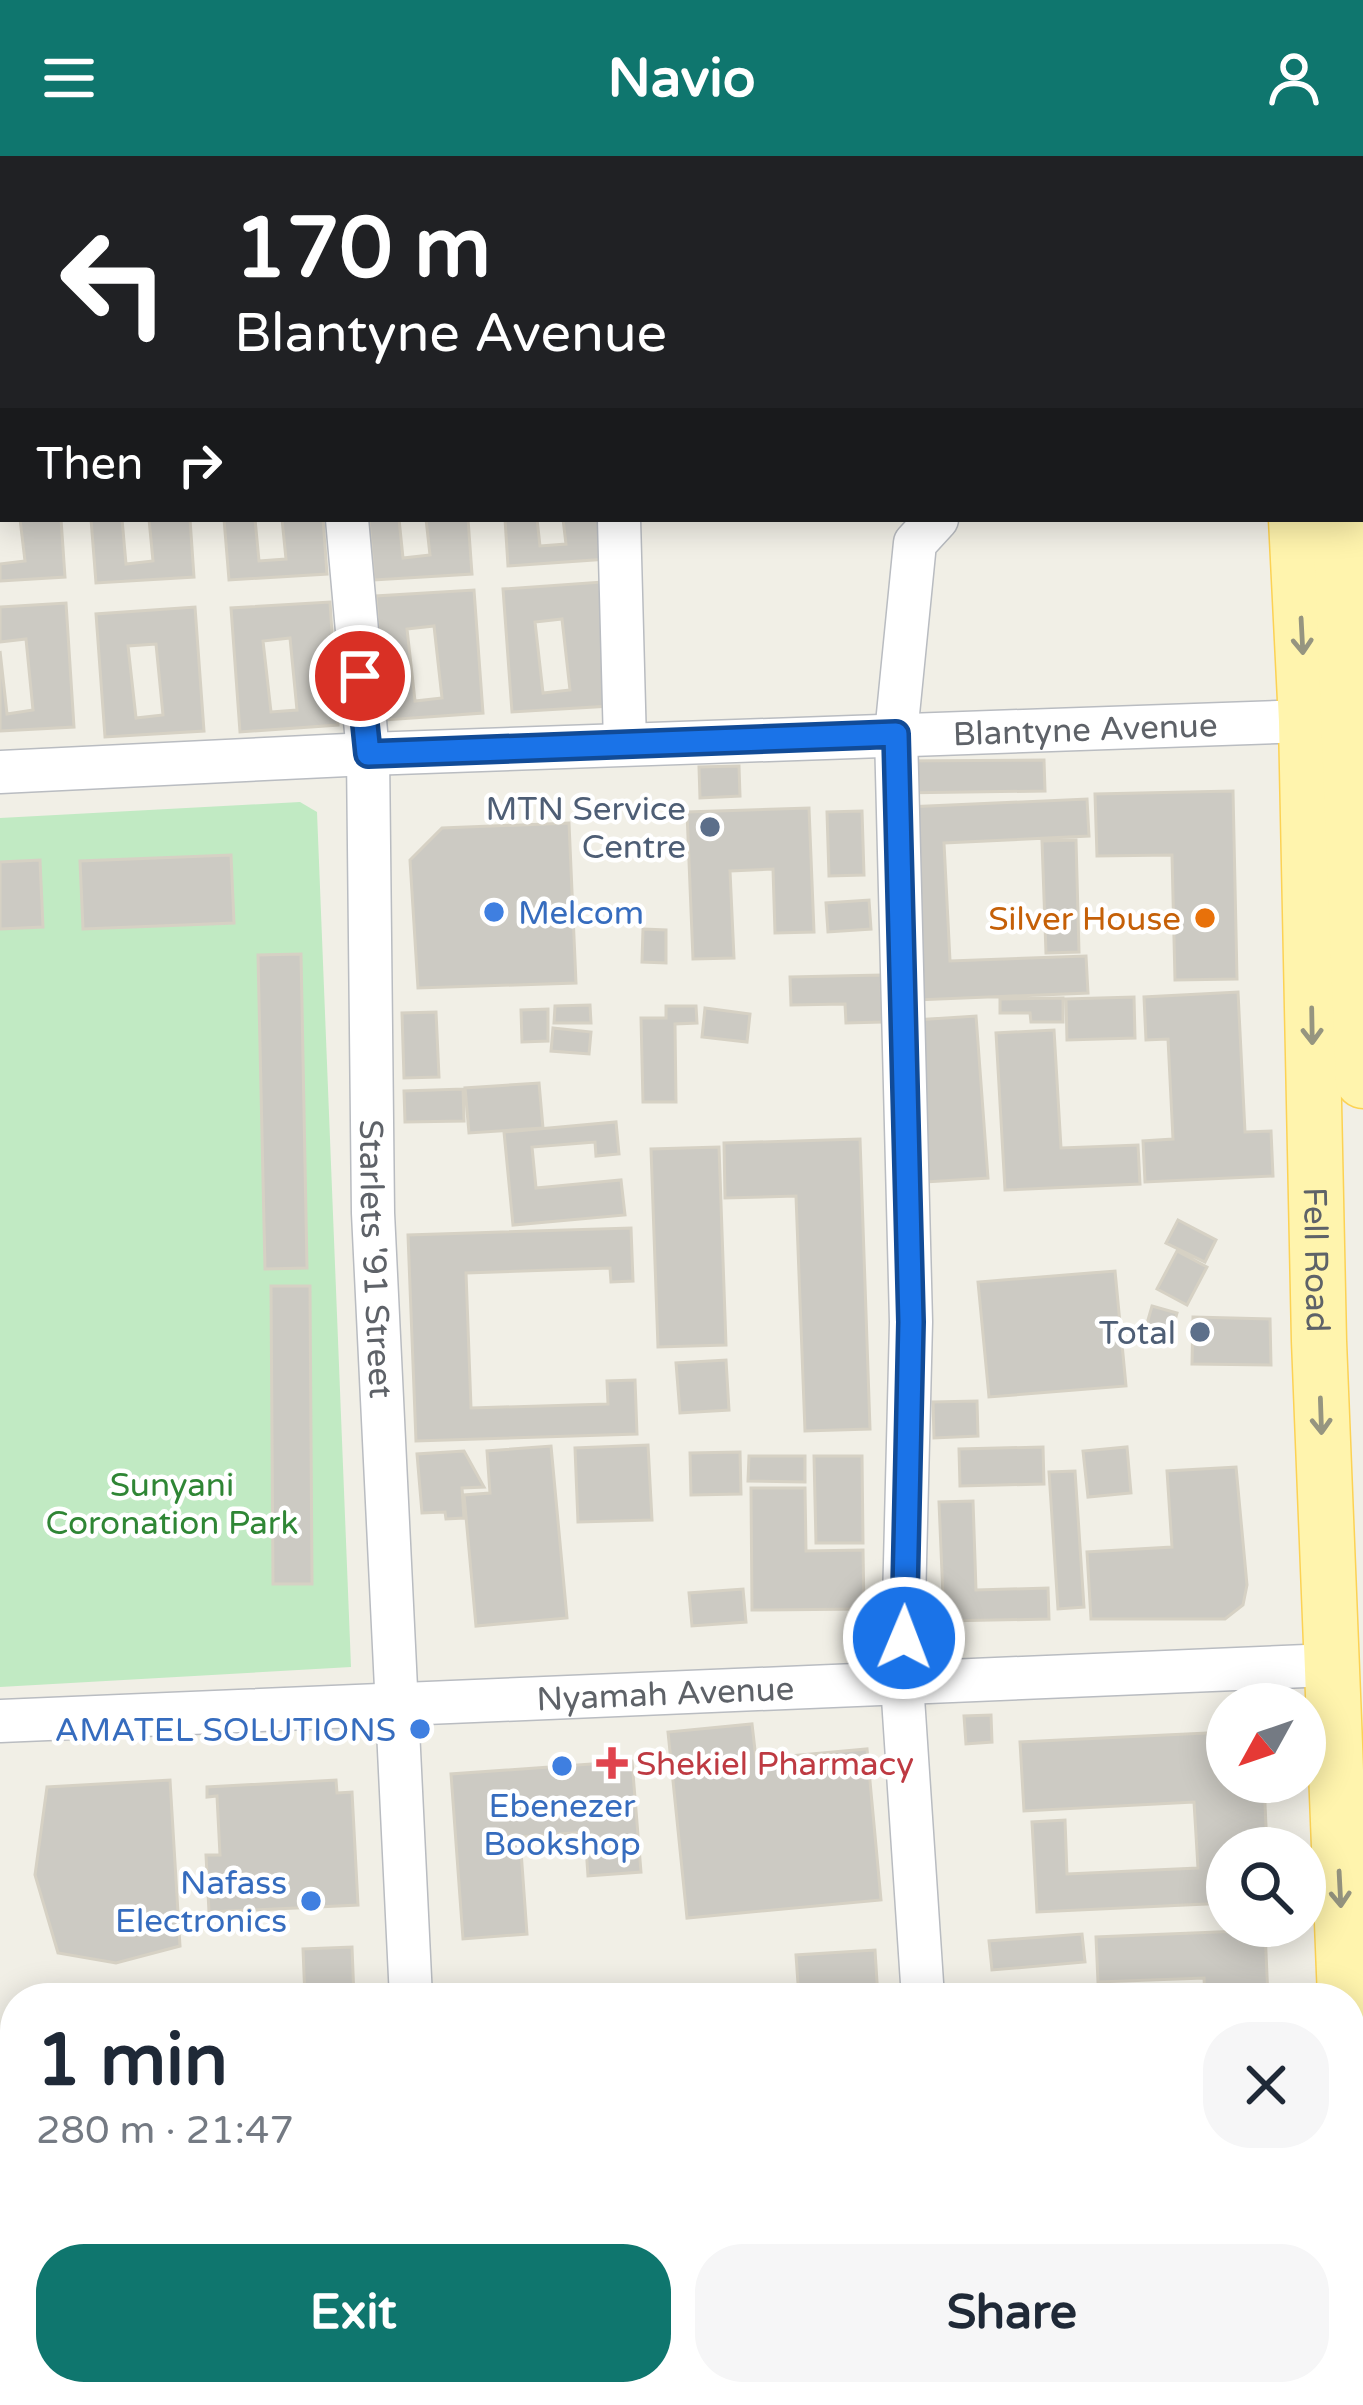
<!DOCTYPE html>
<meta charset="utf-8">
<style>
body{margin:0;font-family:"Varela Round",sans-serif;background:#f6f6f7;color:#1f2937;height:100vh;display:flex;flex-direction:column;font-size:45px;white-space:nowrap}
*{box-sizing:border-box;margin:0}
p{font-size:39px;color:#747a83}
.icon{flex:none;width:66px;height:66px;fill:none;stroke:currentColor;stroke-width:2;stroke-linecap:round;stroke-linejoin:round}
.map{position:relative;flex:1;overflow:hidden}
.panel{position:absolute;left:0px;top:1827px;width:1365px;height:423px;display:flex;flex-direction:column;background:#fff;border-radius:48px 48px 0 0;box-shadow:0 6px 30px #0003}
.panel>*{flex:none}
.guide{position:absolute;left:0px;top:0px;width:1365px;height:366px;box-shadow:0 6px 30px #0003;background:#202124;color:#fff;overflow:hidden}
.needle{width:78px;rotate:230deg}
.fabs{position:absolute;left:1206px;top:1527px;display:grid;gap:24px}
.fabs a{display:grid;place-items:center;width:120px;height:120px;border-radius:50%;background:#fff;box-shadow:0 6px 30px #0003;font-size:60px}
.pin{position:absolute;display:grid;place-items:center;width:102px;height:102px;color:#fff;margin:-51px;border:6px solid #fff;border-radius:50%;box-shadow:0 3px 12px #0007}
.me{position:absolute;width:132px;margin:-66px;rotate:1deg;stroke-linejoin:round;filter:drop-shadow(0 0 9px #0008)}
.turn{display:flex;align-items:center;gap:42px;height:252px;padding:0 36px;font-size:54px}
.turn .icon{width:156px;height:156px;stroke-width:2.5}
.turn b{display:block;font-size:84px;line-height:102px}
.then{display:flex;align-items:center;height:114px;padding:0 36px;background:#0003;gap:24px;font-size:45px}
.round{display:grid;place-items:center;flex:none;width:126px;height:126px;border-radius:48px;background:#f6f6f7}
.summary{display:flex;align-items:center;justify-content:space-between;height:204px;padding:0 36px}
h1{font-size:72px;font-weight:700;line-height:90px}
.action{display:flex;gap:24px;margin-top:auto;padding:24px 36px}
.action a{flex:1;height:138px;border-radius:48px;background:#0f766e;color:#fff;font-size:48px;font-weight:700;line-height:138px;text-align:center}
.action a+a{background:#f6f6f7;color:#1f2937}
header{display:flex;justify-content:space-between;align-items:center;height:156px;padding:0 36px;background:#0f766e;color:#fff;font-size:54px;font-weight:700}
.map>svg:first-child{display:block}
.green{fill:#c1eac3}
.building{fill:#cccac3;stroke:#d6d1c4;stroke-width:3;fill-rule:evenodd}
.lines{fill:none;stroke-linecap:round;stroke-linejoin:round}
.minor-casing{stroke:#b9bcc1;stroke-width:45}
.major-casing{stroke:#fcd254;stroke-width:57}
.highway-casing{stroke:#f7b200;stroke-width:63}
.minor{stroke:#fff;stroke-width:42}
.major{stroke:#fff4ad;stroke-width:54}
.highway{stroke:#ffe68f;stroke-width:60}
.oneway{stroke:#969580}
.route-casing{stroke:#114b97;stroke-width:30}
.route{stroke:#1a73e8;stroke-width:21}
.service-dot{fill:#5c6f8a;stroke:#fff;stroke-width:4.5}
.shop-dot{fill:#3f7fe0;stroke:#fff;stroke-width:4.5}
.food-dot{fill:#e8710a;stroke:#fff;stroke-width:4.5}
.health-dot{fill:#e0444e;stroke:#fff;stroke-width:4.5}
.labels{text-anchor:middle;stroke-width:9;stroke-linejoin:round;paint-order:stroke}
.street-label{font-size:33px;fill:#5e6268;stroke:#fff}
.service-label{font-size:33px;fill:#4e5e75;stroke:#fff;text-anchor:end}
.shop-label{font-size:33px;fill:#366cbe;stroke:#fff;text-anchor:end}
.food-label{font-size:33px;fill:#c56008;stroke:#fff;text-anchor:end}
.park-label{font-size:33px;fill:#2f8635;stroke:#fff}
.health-label{font-size:33px;fill:#be3a42;stroke:#fff;text-anchor:start}
</style>
<header><svg class="icon" aria-label="menu" viewBox="0 0 24 24"><path d="M4 6h16M4 12h16M4 18h16"/></svg>Navio<svg class="icon" aria-label="person" viewBox="0 0 24 24"><circle cx="12" cy="8" r="4"/><path d="M4 21q1-7 8-7t8 7"/></svg></header>
<div class="map">
<svg width="1363" height="2249" viewBox="0 0 1363 2249">
<rect width="100%" height="100%" fill="#f1efe6"/>
<path class="green" d="M 300,646 L 317,656 L 351,1511 L 0,1531 L 0,662 Z"/>
<path class="building" d="M 20,363 L 61,363 L 65,421 L 0,425 L 0,408 L 25,405 Z
M 91,363 L 122,363 L 126,408 L 153,405 L 149,363 L 190,363 L 194,421 L 96,427 Z
M 224,363 L 255,363 L 259,405 L 286,403 L 282,363 L 323,363 L 327,418 L 229,424 Z
M 369,363 L 399,363 L 403,402 L 430,399 L 426,363 L 468,363 L 472,418 L 374,424 Z
M 505,363 L 537,363 L 540,390 L 566,388 L 563,363 L 604,363 L 607,403 L 508,410 Z
M 602,426 L 610,550 L 512,556 L 503,433 ZM 562,463 L 570,534 L 543,537 L 535,466 Z
M 474,434 L 483,557 L 385,564 L 376,440 ZM 434,470 L 442,542 L 415,545 L 407,473 Z
M 330,446 L 338,569 L 240,576 L 231,452 ZM 290,482 L 297,554 L 271,556 L 263,485 Z
M 66,447 L 74,571 L 0,575 L 0,495 L 7,558 L 33,554 L 26,483 L 0,486 L 0,451 Z
M 195,451 L 204,575 L 105,581 L 96,458 ZM 156,488 L 163,559 L 136,562 L 128,490 Z
M 1044,604 L 1045,635 L 898,637 L 898,605 Z
M 739,610 L 740,640 L 700,642 L 699,611 Z
M 1233,635 L 1237,823 L 1175,824 L 1172,699 L 1097,700 L 1095,638 Z
M 1087,643 L 1089,680 L 944,687 L 950,805 L 1086,800 L 1088,837 L 916,844 L 907,651 Z
M 809,652 L 814,776 L 775,777 L 773,713 L 730,715 L 734,802 L 693,803 L 687,656 Z
M 862,655 L 864,719 L 829,720 L 827,656 Z
M 569,667 L 576,827 L 418,832 L 410,704 L 442,672 Z
M 1076,684 L 1079,796 L 1046,797 L 1042,685 Z
M 231,699 L 234,767 L 83,773 L 80,705 Z
M 40,704 L 43,771 L 0,773 L 0,706 Z
M 869,744 L 871,773 L 828,776 L 826,747 Z
M 643,773 L 666,774 L 666,807 L 642,806 Z
M 301,798 L 307,1112 L 265,1113 L 258,799 Z
M 881,819 L 882,866 L 846,867 L 845,848 L 791,849 L 790,821 Z
M 1238,836 L 1245,976 L 1271,975 L 1273,1020 L 1145,1026 L 1143,985 L 1173,983 L 1168,883 L 1146,884 L 1144,841 Z
M 1134,841 L 1135,882 L 1067,884 L 1066,843 Z
M 1063,842 L 1063,866 L 1031,866 L 1030,857 L 1000,857 L 1000,843 Z
M 590,849 L 591,867 L 554,867 L 555,850 Z
M 666,850 L 696,850 L 697,867 L 675,868 L 676,946 L 643,946 L 641,862 L 666,862 Z
M 705,852 L 750,858 L 747,886 L 702,881 Z
M 548,853 L 548,885 L 522,886 L 521,854 Z
M 436,856 L 439,921 L 404,922 L 402,857 Z
M 976,860 L 988,1022 L 926,1026 L 915,864 Z
M 553,872 L 591,876 L 589,898 L 551,895 Z
M 1054,874 L 1061,992 L 1138,989 L 1140,1028 L 1005,1034 L 996,877 Z
M 539,927 L 543,972 L 469,977 L 465,932 Z
M 463,933 L 464,965 L 405,966 L 404,935 Z
M 616,966 L 619,998 L 596,1000 L 595,986 L 532,991 L 536,1032 L 621,1024 L 625,1059 L 513,1069 L 504,976 Z
M 860,983 L 870,1273 L 805,1275 L 796,1040 L 725,1042 L 724,987 Z
M 719,991 L 726,1189 L 658,1191 L 651,993 Z
M 1178,1064 L 1216,1084 L 1205,1106 L 1166,1087 Z
M 631,1072 L 633,1125 L 611,1126 L 610,1112 L 466,1117 L 471,1252 L 608,1248 L 607,1225 L 635,1224 L 637,1278 L 416,1285 L 408,1079 Z
M 1177,1095 L 1207,1111 L 1187,1149 L 1157,1133 Z
M 1115,1115 L 1126,1230 L 989,1241 L 978,1126 Z
M 271,1130 L 310,1130 L 312,1428 L 273,1428 Z
M 1152,1150 L 1177,1157 L 1171,1178 L 1146,1171 Z
M 1193,1161 L 1270,1163 L 1271,1209 L 1192,1208 Z
M 726,1204 L 729,1254 L 680,1257 L 676,1207 Z
M 977,1245 L 978,1280 L 934,1282 L 933,1246 Z
M 648,1289 L 652,1364 L 578,1366 L 575,1292 Z
M 551,1290 L 567,1462 L 476,1470 L 464,1339 L 490,1337 L 487,1295 Z
M 1043,1291 L 1044,1328 L 960,1330 L 959,1293 Z
M 1127,1291 L 1131,1337 L 1088,1341 L 1083,1295 Z
M 464,1295 L 484,1331 L 462,1332 L 464,1362 L 446,1363 L 445,1356 L 422,1357 L 417,1298 Z
M 740,1296 L 741,1338 L 691,1339 L 690,1297 Z
M 749,1300 L 805,1300 L 805,1326 L 748,1325 Z
M 814,1300 L 862,1300 L 863,1387 L 816,1387 Z
M 1236,1311 L 1247,1429 L 1243,1449 L 1225,1463 L 1091,1463 L 1087,1396 L 1172,1391 L 1167,1315 Z
M 1075,1315 L 1084,1451 L 1058,1453 L 1049,1316 Z
M 751,1332 L 805,1332 L 806,1395 L 863,1394 L 864,1453 L 752,1454 Z
M 973,1345 L 976,1434 L 1048,1432 L 1049,1463 L 944,1465 L 939,1346 Z
M 743,1433 L 746,1466 L 692,1470 L 689,1437 Z
M 991,1559 L 992,1586 L 966,1588 L 964,1560 Z
M 752,1568 L 756,1603 L 867,1593 L 881,1744 L 687,1762 L 668,1576 Z
M 1227,1576 L 1227,1626 L 1264,1626 L 1267,1692 L 1227,1692 L 1227,1747 L 1037,1756 L 1032,1666 L 1065,1664 L 1067,1718 L 1198,1712 L 1194,1646 L 1024,1655 L 1020,1586 Z
M 632,1605 L 641,1716 L 588,1720 L 585,1676 L 520,1681 L 527,1778 L 463,1783 L 451,1618 Z
M 170,1624 L 180,1790 L 116,1807 L 58,1797 L 35,1719 L 47,1631 Z
M 336,1624 L 337,1637 L 352,1636 L 358,1749 L 209,1756 L 206,1699 L 220,1699 L 217,1640 L 207,1641 L 207,1631 Z
M 1265,1774 L 1268,1842 L 1205,1842 L 1204,1822 L 1098,1826 L 1096,1781 Z
M 1082,1778 L 1085,1806 L 992,1814 L 989,1785 Z
M 352,1791 L 354,1842 L 305,1842 L 303,1793 Z
M 875,1794 L 878,1842 L 799,1842 L 796,1799 Z
M 656,1829 L 657,1842 L 614,1842 L 614,1830 Z
M 1028,1829 L 1029,1842 L 949,1842 L 949,1833 Z
M 540,1832 L 541,1842 L 457,1842 L 457,1833 Z
M 15,2032 L 15,2218 L 0,2219 L 0,2033 Z"/>
<g class="lines">
<defs>
<g id="minor">
<path d="M 330,0 L 330,3"/>
<path d="M 613,0 L 613,3"/>
<path d="M 1107,0 L 1111,3"/>
<path d="M 0,256 L 3,256"/>
<path id="s1" d="M 347,363 L 368,598 L 373,1057 L 411,1842"/>
<path d="M 619,363 L 625,588"/>
<path id="s2" d="M 0,616 L 368,598 L 1306,565"/>
<path id="s3" d="M 0,1565 L 1330,1509"/>
<path d="M 923,1842 L 902,1527 L 911,1166 L 896,578 L 915,387 L 937,363"/>
<path d="M 427,2235 L 427,2249"/>
<path d="M 915,2249 L 1214,2235"/>
</g>
<g id="major">
<path d="M 1279,0 L 1279,3"/>
<path d="M 1326,0 L 1326,3"/>
<path id="s4" d="M 1296,363 L 1306,565 L 1319,1185 L 1345,1842"/>
<path d="M 1340,363 L 1363,925"/>
<path d="M 1350,1933 L 1359,2103 L 1350,2167"/>
</g>
<path id="highway" d="M 1350,2204 L 1363,2196"/>
</defs>
<use href="#minor" class="minor-casing"/>
<use href="#major" class="major-casing"/>
<use href="#highway" class="highway-casing"/>
<use href="#minor" class="minor"/>
<use href="#major" class="major"/>
<use href="#highway" class="highway"/>
</g>
<defs><path id="oneway-shaft" d="M-6 0H5M1.5-3L5.5 0L1.5 3" fill="none" stroke-width="1.6" stroke-linecap="round" stroke-linejoin="round" transform="scale(3)"/></defs>
<g class="oneway">
<use href="#oneway-shaft" transform="translate(1302 480) rotate(87)"/>
<use href="#oneway-shaft" transform="translate(1312 870) rotate(89)"/>
<use href="#oneway-shaft" transform="translate(1321 1260) rotate(88)"/>
<use href="#oneway-shaft" transform="translate(1340 1733) rotate(87)"/>
</g>
<g class="lines">
<defs>
<path id="route" d="M 360,520 L 368,598 L 896,578 L 911,1166 L 904,1482"/>
</defs>
<use href="#route" class="route-casing"/>
<use href="#route" class="route"/>
</g>
<g class="service-dot">
<circle cx="710" cy="671" r="12"/>
<circle cx="1200" cy="1176" r="12"/>
</g>
<g class="shop-dot">
<circle cx="494" cy="756" r="12"/>
<circle cx="420" cy="1573" r="12"/>
<circle cx="562" cy="1610" r="12"/>
<circle cx="311" cy="1745" r="12"/>
</g>
<circle class="food-dot" cx="1205" cy="762" r="12"/>
<path class="health-dot" d="M606 1589h12v12h12v12h-12v12h-12v-12h-12v-12h12z"/>
<g class="labels">
<g class="street-label">
<text dy="12" stroke="none"><textPath href="#s2" startOffset="1086">Blantyne Avenue</textPath></text>
<text dy="12" stroke="none"><textPath href="#s1" startOffset="741">Starlets '91 Street</textPath></text>
<text dy="12" stroke="none"><textPath href="#s4" startOffset="741">Fell Road</textPath></text>
<text dy="12" stroke="none"><textPath href="#s3" startOffset="666">Nyamah Avenue</textPath></text>
</g>
<g class="service-label">
<text x="686" y="664">MTN Service<tspan x="686" dy="38">Centre</tspan></text>
<text x="1176" y="1188">Total</text>
</g>
<g class="shop-label">
<text x="518" y="768" text-anchor="start">Melcom</text>
<text x="396" y="1585">AMATEL SOLUTIONS</text>
<text x="562" y="1661" text-anchor="middle">Ebenezer<tspan x="562" dy="38">Bookshop</tspan></text>
<text x="287" y="1738">Nafass<tspan x="287" dy="38">Electronics</tspan></text>
</g>
<g class="food-label">
<text x="1181" y="774">Silver House</text>
</g>
<g class="park-label">
<text x="172" y="1340">Sunyani<tspan x="172" dy="38">Coronation Park</tspan></text>
</g>
<g class="health-label">
<text x="636" y="1619">Shekiel Pharmacy</text>
</g>
</g>
</svg>
<div class="fabs">
<a><svg class="needle" viewBox="-14 -14 28 28"><path d="M0-13l5 13h-10z" fill="#e53935"/><path d="M0 13l5-13h-10z" fill="#747a83"/></svg></a>
<a><svg class="icon" aria-label="search" viewBox="0 0 24 24"><circle cx="10" cy="10" r="6"/><path d="M15 15l6 6"/></svg></a>
</div>
<div class="pin" style="left:360px;top:520px;background:#d93025"><svg class="icon" aria-label="arrive" viewBox="0 0 24 24"><path d="M6 21V4h12l-3 4 3 4H6"/></svg></div>
<svg class="me" style="left:904px;top:1482px" viewBox="-20 -20 40 40"><circle r="17" fill="#1a73e8" stroke="#fff" stroke-width="3"/><path d="M0-11L8 9 0 5-8 9z" fill="#fff"/></svg>
<div class="guide">
<div class="turn"><svg class="icon" aria-label="left" viewBox="0 0 24 24"><path d="M17 20v-9H6M10 6l-5 5 5 5"/></svg><div><b>170 m</b>Blantyne Avenue</div></div>
<div class="then">Then<svg class="icon" aria-label="right" viewBox="0 0 24 24"><path d="M7 20v-9h11M14 6l5 5-5 5"/></svg></div>
</div>
<section class="panel">
<div class="summary"><div><h1>1 min</h1><p>280 m · 21:47</p></div><a class="round"><svg class="icon" aria-label="close" viewBox="0 0 24 24"><path d="M6 6l12 12M18 6L6 18"/></svg></a></div>
<div class="action"><a>Exit</a><a>Share</a></div>
</section>
</div>
